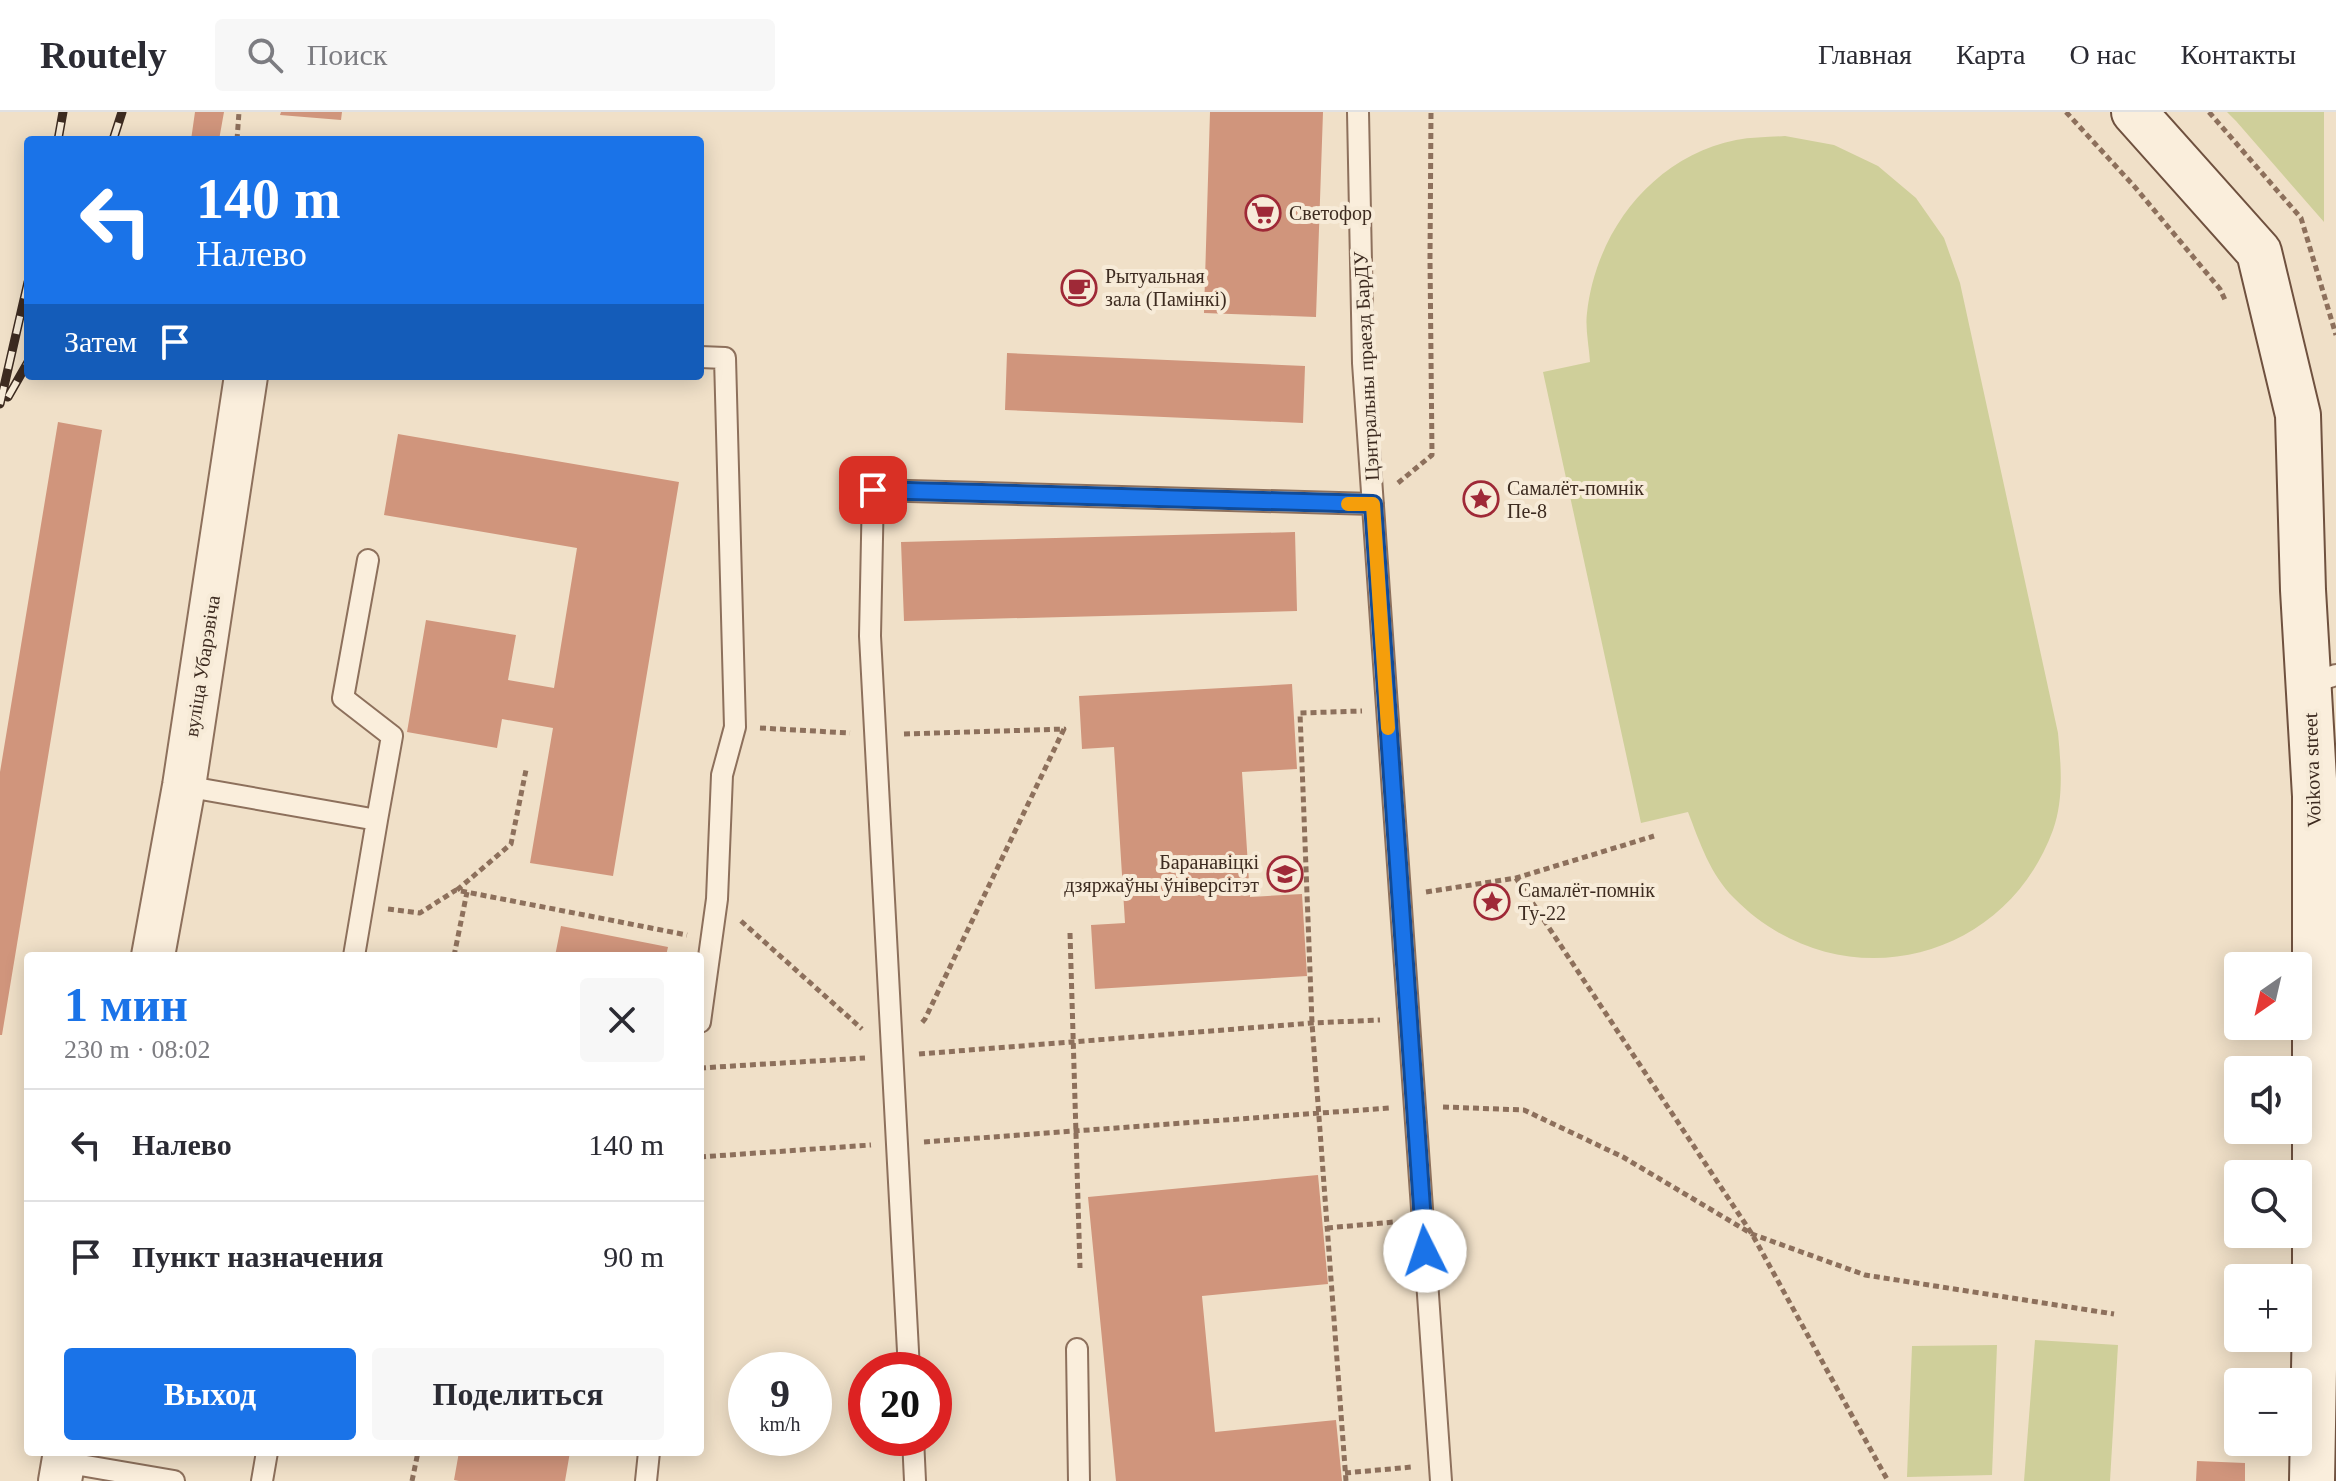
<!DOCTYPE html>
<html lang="ru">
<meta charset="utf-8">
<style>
body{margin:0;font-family:"Times New Roman",serif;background:#f7f7f7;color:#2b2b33;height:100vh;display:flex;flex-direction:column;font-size:30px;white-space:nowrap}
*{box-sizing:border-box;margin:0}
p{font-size:26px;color:#7c7c81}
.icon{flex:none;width:44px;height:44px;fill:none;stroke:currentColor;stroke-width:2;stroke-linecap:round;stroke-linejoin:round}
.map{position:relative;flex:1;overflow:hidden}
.drawer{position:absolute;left:24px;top:840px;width:680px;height:504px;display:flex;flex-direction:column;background:#fff;border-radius:8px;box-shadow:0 4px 20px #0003}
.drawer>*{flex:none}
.guide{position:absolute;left:24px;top:24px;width:680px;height:244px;border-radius:8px;box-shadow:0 4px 20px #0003;background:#1a73e8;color:#fff;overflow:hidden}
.needle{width:52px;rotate:214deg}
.controls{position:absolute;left:2224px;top:840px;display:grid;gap:16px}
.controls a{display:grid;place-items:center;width:88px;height:88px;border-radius:8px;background:#fff;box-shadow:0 4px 20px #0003;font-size:40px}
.speed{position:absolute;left:728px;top:1240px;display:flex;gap:16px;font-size:40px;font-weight:700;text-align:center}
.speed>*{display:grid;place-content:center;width:104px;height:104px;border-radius:50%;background:#fff;box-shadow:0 4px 20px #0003;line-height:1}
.speed small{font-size:20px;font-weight:400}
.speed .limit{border:12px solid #d22;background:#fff;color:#111}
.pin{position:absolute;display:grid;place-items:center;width:68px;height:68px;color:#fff;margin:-34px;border-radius:16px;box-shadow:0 4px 12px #0006}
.me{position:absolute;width:88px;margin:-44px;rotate:356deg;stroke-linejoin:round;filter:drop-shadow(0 0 6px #0008)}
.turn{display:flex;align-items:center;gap:28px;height:168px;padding:0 40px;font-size:36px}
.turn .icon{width:104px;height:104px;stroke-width:2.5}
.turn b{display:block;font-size:56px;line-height:68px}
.then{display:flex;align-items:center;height:76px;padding:0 40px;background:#0003;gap:16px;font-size:30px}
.round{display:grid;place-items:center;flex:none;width:84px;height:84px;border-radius:8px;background:#f7f7f7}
.summary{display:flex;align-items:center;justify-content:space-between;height:136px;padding:0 40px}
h1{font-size:48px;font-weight:700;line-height:60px;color:#1a73e8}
.action{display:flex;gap:16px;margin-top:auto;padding:16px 40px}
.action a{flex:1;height:92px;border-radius:8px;background:#1a73e8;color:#fff;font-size:32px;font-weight:700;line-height:92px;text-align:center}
.action a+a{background:#f7f7f7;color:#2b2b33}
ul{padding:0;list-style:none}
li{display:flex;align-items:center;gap:24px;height:112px;padding:0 40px;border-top:2px solid #e1e1e2}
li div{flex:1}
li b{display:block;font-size:30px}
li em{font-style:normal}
header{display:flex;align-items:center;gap:48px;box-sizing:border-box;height:112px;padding:0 40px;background:#fff;border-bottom:2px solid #e1e1e2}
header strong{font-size:38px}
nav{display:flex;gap:44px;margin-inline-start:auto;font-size:28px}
.search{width:560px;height:72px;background:#f7f7f7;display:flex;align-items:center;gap:20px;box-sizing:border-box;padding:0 28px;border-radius:8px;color:#7c7c81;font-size:30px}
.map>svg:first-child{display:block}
.green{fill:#cfcf9a}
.building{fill:#d0957c}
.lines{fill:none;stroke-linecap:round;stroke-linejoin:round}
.service-casing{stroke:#8d705c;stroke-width:24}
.minor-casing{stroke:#8d705c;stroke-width:46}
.secondary-casing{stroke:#6f513f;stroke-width:48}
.path{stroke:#8d705c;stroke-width:5;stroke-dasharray:6 4;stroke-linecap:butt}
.service{stroke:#faeedc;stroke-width:20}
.minor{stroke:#faeedc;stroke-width:42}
.secondary{stroke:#faeedc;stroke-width:44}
.rail-casing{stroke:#3d2b20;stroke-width:9}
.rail{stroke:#f7ebd8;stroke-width:6;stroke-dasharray:18;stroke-linecap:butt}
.route-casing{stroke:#114b97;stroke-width:20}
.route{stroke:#1a73e8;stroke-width:14}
.slow{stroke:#f59e0b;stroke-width:14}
.labels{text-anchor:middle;stroke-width:8;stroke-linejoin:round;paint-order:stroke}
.poi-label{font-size:20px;fill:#3d2b20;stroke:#f7ebd8;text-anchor:start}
.street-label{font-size:20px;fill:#3d2b20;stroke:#f7ebd8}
</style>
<header>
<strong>Routely</strong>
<div class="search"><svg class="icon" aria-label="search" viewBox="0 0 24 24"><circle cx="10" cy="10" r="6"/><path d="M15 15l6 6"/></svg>Поиск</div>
<nav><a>Главная</a><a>Карта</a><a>О нас</a><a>Контакты</a></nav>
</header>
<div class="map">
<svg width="2336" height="1369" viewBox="0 0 2336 1369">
<rect width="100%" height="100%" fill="#f0e0c8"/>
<path class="green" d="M 2227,0 L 2324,0 L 2324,110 L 2236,9 Z
M 1785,24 L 1834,33 L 1878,54 L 1916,86 L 1944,126 L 1960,171 L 2058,621 C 2061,653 2064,687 2053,718 C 2003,855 1835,889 1734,786 C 1710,762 1700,731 1688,700 L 1641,711 L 1543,260 L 1590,250 C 1589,234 1585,216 1587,201 C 1596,119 1653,45 1736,28 C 1752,25 1769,25 1785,24 Z
M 2035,1228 L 2118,1233 L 2110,1369 L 2024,1369 Z
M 1997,1233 L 1992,1363 L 1907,1365 L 1912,1234 Z"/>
<path class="building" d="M 195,0 L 224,0 L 219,28 L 191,28 Z
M 281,0 L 342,0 L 341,8 L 280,3 Z
M 1210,0 L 1323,0 L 1316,205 L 1204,201 Z
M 1007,241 L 1305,254 L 1303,311 L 1005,298 Z
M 58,310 L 102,318 L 2,923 L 0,923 L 0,660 Z
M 398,322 L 679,370 L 613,764 L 530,751 L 553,616 L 502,607 L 497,636 L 407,620 L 426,508 L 516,523 L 508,568 L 554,576 L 577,436 L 384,403 Z
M 1295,420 L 1297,499 L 904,509 L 901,430 Z
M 1292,572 L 1297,657 L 1242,660 L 1250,785 L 1302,782 L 1307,864 L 1095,877 L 1091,813 L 1125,811 L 1114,635 L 1082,637 L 1079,584 Z
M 561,814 L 668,835 L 666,844 L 555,844 Z
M 1318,1063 L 1328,1172 L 1202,1184 L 1215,1320 L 1336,1308 L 1342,1369 L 1116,1369 L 1088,1085 Z
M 459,1340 L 570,1340 L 565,1369 L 459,1369 L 454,1368 Z
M 2197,1349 L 2245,1351 L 2245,1369 L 2196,1369 Z"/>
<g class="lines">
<defs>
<path id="service" d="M 1358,0 L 1363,251 L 1441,1369
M 700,245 L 725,246 L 735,615 L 722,663 L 717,787 L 700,910
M 368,448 L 343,586 L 392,624 L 377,708
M 2308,572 L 2336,563
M 184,674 L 377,708 L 354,844
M 1077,1237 L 1079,1369
M 909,1258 L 870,524 L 873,378 L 1373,392
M 913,1326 L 915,1369
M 63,1350 L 174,1369
M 262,1369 L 267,1340
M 646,1369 L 649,1340"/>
<path id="minor" d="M 153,844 L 184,674 L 246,264
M 60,1369 L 65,1340"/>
<path id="secondary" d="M 2134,0 L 2259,140 L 2298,303 L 2303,478 L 2315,684 L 2315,1202 L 2312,1369"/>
</defs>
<use href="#service" class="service-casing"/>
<use href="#minor" class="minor-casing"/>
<use href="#secondary" class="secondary-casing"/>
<path class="path" d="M 2066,0 L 2134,74 L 2220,177 L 2226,190
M 2209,0 L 2301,106 L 2336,223
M 237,28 L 239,0
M 1398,371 L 1432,343 L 1430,147 L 1431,0
M 760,616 L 850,621
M 904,622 L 1064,617 L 925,907 L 920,913
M 1516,766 L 1752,1122 L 1888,1369
M 457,778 L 511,732 L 526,658
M 1426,780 L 1516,766 L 1654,724
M 388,797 L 420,801 L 456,778 L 687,823
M 741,809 L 862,917
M 1070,821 L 1080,1156
M 454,844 L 467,780
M 919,942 L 1312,911 L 1380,908
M 700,956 L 865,946
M 1443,995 L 1524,998 L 1623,1045 L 1752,1122 L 1865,1163 L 2114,1202
M 924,1030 L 1389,996
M 700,1045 L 871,1033
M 1327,1116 L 1394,1110
M 1345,1361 L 1412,1355
M 412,1369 L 418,1340
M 1346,1369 L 1312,911 L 1300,601 L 1362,599"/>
<use href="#service" class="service"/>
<use href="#minor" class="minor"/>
<use href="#secondary" class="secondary"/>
<defs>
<path id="rail" d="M 58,28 L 63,0
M 113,28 L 122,0
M 8,285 L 28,250
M 0,292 L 28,170"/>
</defs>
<use href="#rail" class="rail-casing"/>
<use href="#rail" class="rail"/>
</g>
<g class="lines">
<defs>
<path id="route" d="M 873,378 L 1373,392 L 1425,1139"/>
</defs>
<use href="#route" class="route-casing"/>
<use href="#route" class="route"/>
<path class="slow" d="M 1348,392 L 1373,392 L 1388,616"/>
</g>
<defs>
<symbol id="supermarket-ring" viewBox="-11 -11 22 22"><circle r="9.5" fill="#f7ebd8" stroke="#9f2937" stroke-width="1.5"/><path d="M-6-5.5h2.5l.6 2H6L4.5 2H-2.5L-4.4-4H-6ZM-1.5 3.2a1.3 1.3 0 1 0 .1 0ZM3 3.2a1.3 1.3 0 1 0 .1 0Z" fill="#9f2937"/></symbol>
<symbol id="cafe-ring" viewBox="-11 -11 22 22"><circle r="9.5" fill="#f7ebd8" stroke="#9f2937" stroke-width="1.5"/><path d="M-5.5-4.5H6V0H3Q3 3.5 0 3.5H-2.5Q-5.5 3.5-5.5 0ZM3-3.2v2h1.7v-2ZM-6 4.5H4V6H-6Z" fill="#9f2937"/></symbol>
<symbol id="sight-ring" viewBox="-11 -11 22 22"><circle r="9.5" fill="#f7ebd8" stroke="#9f2937" stroke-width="1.5"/><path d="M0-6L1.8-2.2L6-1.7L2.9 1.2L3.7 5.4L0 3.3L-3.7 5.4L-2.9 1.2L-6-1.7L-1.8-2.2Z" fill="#9f2937"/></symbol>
<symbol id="university-ring" viewBox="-11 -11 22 22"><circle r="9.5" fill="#f7ebd8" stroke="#9f2937" stroke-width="1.5"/><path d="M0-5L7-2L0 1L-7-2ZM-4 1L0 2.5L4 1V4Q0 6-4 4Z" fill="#9f2937"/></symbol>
</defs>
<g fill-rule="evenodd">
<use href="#supermarket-ring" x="1243" y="81" width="40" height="40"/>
<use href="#cafe-ring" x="1059" y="156" width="40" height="40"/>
<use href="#sight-ring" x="1461" y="367" width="40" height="40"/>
<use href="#university-ring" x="1265" y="742" width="40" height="40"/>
<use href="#sight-ring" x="1472" y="770" width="40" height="40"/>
</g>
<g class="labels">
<g class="poi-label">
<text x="1289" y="108">Светофор</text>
<text x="1105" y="171">Рытуальная<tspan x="1105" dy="23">зала (Памінкі)</tspan></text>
<text x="1507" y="383">Самалёт-помнік<tspan x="1507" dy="23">Пе-8</tspan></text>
<text x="1259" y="757" text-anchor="end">Баранавіцкі<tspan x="1259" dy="23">дзяржаўны ўніверсітэт</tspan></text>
<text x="1518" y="785">Самалёт-помнік<tspan x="1518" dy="23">Ту-22</tspan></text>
</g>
<g class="street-label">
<text transform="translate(1366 254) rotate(-93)" y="7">Цэнтральны праезд БарДУ</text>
<text transform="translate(202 554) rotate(-81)" y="7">вуліца Убарэвіча</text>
<text transform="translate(2312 658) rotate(-92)" y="7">Voikova street</text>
</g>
</g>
</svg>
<div class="controls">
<a><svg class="needle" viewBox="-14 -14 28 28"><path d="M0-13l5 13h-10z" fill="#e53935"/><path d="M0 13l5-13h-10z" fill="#7c7c81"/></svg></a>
<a><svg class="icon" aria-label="sound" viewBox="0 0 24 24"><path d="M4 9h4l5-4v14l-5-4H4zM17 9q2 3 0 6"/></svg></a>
<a><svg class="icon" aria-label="search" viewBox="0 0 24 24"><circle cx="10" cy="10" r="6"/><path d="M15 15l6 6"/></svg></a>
<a>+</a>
<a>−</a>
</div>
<div class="speed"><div>9<small>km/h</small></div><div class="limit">20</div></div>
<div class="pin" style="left:873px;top:378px;background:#d93025"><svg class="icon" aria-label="arrive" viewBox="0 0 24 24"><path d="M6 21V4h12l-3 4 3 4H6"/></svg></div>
<svg class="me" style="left:1425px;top:1139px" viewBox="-20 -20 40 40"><circle r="19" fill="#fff"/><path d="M0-13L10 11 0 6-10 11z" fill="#1a73e8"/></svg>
<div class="guide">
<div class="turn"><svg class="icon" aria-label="left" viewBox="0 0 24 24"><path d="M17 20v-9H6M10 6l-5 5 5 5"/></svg><div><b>140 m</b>Налево</div></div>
<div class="then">Затем<svg class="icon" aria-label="arrive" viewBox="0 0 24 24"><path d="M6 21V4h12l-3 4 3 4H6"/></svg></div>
</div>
<section class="drawer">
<div class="summary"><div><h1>1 мин</h1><p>230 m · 08:02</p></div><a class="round"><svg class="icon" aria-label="close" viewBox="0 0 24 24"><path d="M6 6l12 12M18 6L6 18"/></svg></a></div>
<ul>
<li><svg class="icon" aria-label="left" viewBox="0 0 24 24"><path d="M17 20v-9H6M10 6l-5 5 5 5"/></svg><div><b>Налево</b></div><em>140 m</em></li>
<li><svg class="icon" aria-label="arrive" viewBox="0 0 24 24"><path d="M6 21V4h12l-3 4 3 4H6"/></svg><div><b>Пункт назначения</b></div><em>90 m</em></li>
</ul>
<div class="action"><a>Выход</a><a>Поделиться</a></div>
</section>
</div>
